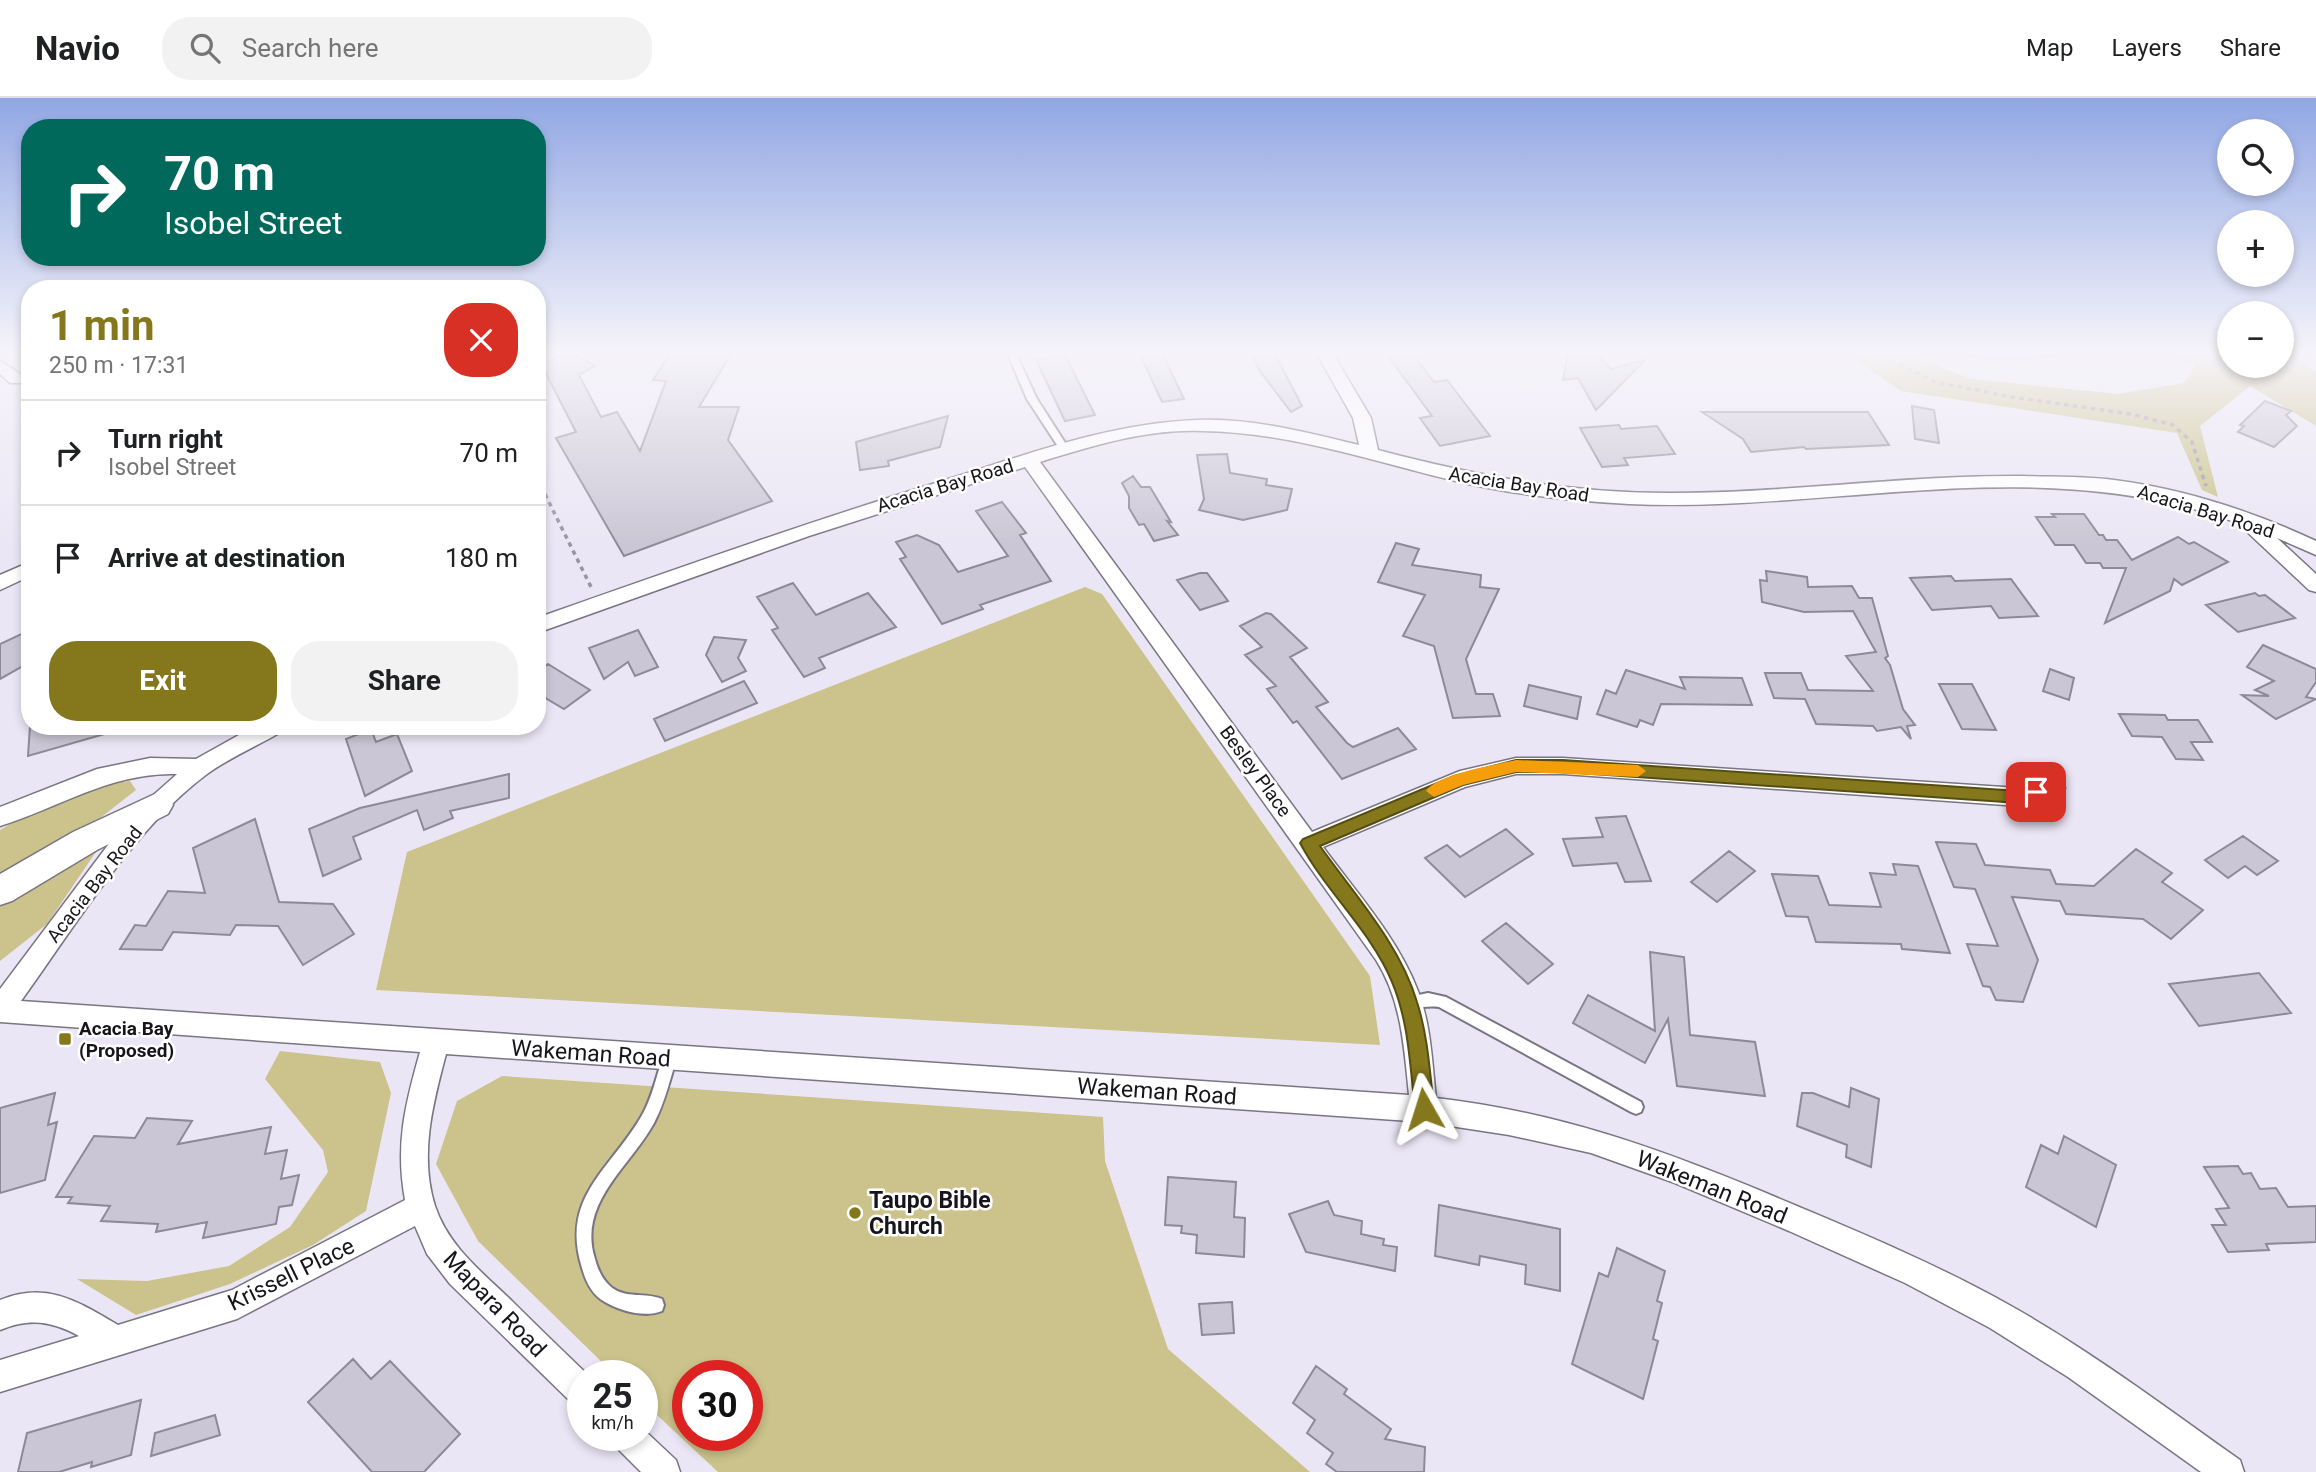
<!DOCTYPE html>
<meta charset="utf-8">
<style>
body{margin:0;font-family:Roboto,sans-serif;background:#f2f2f2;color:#202124;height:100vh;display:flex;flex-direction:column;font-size:26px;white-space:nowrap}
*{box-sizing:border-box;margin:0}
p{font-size:23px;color:#757577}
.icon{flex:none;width:38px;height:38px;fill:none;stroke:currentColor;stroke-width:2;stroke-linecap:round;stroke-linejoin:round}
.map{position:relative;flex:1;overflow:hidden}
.details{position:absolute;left:21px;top:182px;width:525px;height:455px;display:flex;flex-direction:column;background:#fff;border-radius:28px;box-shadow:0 4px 10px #0003}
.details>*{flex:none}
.top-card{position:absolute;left:21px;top:21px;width:525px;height:147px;border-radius:28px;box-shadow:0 4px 10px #0003;background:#00695c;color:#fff;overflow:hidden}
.controls{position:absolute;left:2217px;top:21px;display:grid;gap:14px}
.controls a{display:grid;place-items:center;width:77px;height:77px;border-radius:50%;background:#fff;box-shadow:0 4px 10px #0003;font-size:35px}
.speed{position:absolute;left:567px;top:1262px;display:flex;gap:14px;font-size:35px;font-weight:700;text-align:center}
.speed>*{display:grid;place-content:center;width:91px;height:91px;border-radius:50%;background:#fff;box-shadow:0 4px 10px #0003;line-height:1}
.speed small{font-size:18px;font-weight:400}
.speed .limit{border:10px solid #d22;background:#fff;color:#111}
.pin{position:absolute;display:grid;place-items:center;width:60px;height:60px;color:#fff;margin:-30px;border-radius:14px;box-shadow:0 4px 10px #0006}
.me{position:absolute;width:77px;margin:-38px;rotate:354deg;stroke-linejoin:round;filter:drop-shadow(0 0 5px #0008)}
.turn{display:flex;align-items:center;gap:24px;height:147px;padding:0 28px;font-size:32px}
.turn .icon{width:91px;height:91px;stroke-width:2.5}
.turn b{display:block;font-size:49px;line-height:60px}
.round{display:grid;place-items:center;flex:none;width:74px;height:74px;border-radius:28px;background:#f2f2f2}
.headline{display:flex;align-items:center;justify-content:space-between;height:119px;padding:0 28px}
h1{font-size:42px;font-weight:700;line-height:52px;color:#84771c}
.cta{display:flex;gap:14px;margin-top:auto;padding:14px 28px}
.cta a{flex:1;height:80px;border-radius:28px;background:#84771c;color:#fff;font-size:28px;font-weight:700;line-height:80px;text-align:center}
.cta a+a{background:#f2f2f2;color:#202124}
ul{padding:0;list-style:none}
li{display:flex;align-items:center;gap:21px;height:105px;padding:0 28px;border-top:2px solid #e0e0e0}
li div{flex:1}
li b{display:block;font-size:26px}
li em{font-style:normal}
header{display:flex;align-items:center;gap:42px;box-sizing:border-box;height:98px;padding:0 35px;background:#fff;border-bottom:2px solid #e0e0e0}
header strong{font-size:33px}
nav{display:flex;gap:38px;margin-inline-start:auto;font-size:24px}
.search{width:490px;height:63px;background:#f2f2f2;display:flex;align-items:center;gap:18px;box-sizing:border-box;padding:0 24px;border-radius:28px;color:#757577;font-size:26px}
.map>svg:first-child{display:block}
.green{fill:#cbc38b;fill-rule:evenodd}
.water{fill:#b094de}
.building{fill:#cbc6d5;stroke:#8e8997;stroke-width:2}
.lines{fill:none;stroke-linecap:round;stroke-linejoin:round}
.lane-casing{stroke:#797582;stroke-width:4}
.street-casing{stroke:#797582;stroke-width:3}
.secondary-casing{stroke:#797582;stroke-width:3}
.path{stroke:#9894a0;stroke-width:3.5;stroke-dasharray:4.5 4.5;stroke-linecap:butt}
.lane{fill:#fff;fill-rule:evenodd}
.street{fill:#fff;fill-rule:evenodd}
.secondary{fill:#fff;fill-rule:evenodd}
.route{fill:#84771c;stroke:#564d12;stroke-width:2}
.slow{fill:#f59e0b}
.poi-dot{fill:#84771c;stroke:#fff;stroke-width:2.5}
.labels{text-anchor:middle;stroke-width:5;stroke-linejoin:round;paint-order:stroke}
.street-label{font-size:19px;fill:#17151b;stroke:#fff}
.poi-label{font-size:19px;font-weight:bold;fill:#17151b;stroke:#fff;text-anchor:start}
.near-street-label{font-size:23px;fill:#17151b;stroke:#fff}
.near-poi-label{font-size:23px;font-weight:bold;fill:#17151b;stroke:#fff;text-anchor:start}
</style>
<header>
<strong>Navio</strong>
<div class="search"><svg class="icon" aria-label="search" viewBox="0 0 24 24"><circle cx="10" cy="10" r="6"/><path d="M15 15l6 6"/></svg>Search here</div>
<nav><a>Map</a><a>Layers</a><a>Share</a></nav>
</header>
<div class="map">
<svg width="2316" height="1374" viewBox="0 0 2316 1374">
<rect width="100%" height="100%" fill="#ebe6f5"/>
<path class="green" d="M 1845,254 L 1903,254 L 1971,281 L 2118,296 L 2184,285 L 2195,267 L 2160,254 L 2229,254 L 2230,268 L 2282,268 L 2282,257 L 2293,258 L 2316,274 L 2316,328 L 2250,288 L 2200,328 L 2218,399 L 2202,392 L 2177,335 L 1901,293 Z
M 1085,489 L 1102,496 L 1370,878 L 1380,947 L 376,892 L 407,754 Z
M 130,683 L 136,692 L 53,757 L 0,782 L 0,732 C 35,711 89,686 130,683 Z
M 102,745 L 47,826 L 0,863 L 0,802 Z
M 280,953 L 380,964 L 391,995 L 366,1113 L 313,1147 L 230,1186 L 136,1217 L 77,1181 L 147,1183 L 229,1168 L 290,1129 L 328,1074 L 323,1052 L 265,981 Z
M 502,978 L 1103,1019 L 1105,1063 L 1168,1251 L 1310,1374 L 718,1374 L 642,1303 L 642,1278 L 615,1277 L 478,1143 L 436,1066 L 457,1003 ZM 688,1278 L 747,1278 L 747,1337 L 688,1337 Z"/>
<path class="water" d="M 1949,254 L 2079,254 C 2047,264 1979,267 1949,254 Z"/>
<path class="building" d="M 571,254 L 595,268 L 579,277 L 601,319 L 617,314 L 640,353 L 666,283 L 653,282 L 671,254 L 731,256 L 699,309 L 739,309 L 728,342 L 772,403 L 624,458 L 556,340 L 576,334 L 541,266 Z
M 1139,254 L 1162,254 L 1184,301 L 1162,304 Z
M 1251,254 L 1274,254 L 1302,308 L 1291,314 L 1259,272 Z
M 1385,254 L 1411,254 L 1434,284 L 1447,282 L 1490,338 L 1440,348 L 1420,320 L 1432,318 Z
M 1568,254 L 1587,254 L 1593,259 L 1599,258 L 1611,271 L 1645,262 L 1596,312 L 1578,280 L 1563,282 Z
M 1065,257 L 1095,317 L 1065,323 L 1036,262 Z
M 2265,303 L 2291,313 L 2286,317 L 2297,328 L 2274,349 L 2238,334 L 2244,328 L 2240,327 Z
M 1912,308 L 1934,312 L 1939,345 L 1915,341 Z
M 1702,314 L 1868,314 L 1889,347 L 1806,351 L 1804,349 L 1751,354 L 1743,341 Z
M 948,318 L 940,349 L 888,363 L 889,368 L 860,372 L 856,344 Z
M 1619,327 L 1621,331 L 1657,328 L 1675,356 L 1624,360 L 1628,367 L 1602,369 L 1580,330 Z
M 1227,356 L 1230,375 L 1267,381 L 1266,387 L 1292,391 L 1287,412 L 1243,422 L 1199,412 L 1204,401 L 1197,357 Z
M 1133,378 L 1141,389 L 1150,389 L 1171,424 L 1167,423 L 1178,437 L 1154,443 L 1144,426 L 1139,427 L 1129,410 L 1129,398 L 1122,385 Z
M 1002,404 L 1026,435 L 1020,437 L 1051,483 L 980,507 L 983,511 L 942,526 L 900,461 L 906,459 L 896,444 L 917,437 L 939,447 L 958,474 L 1008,458 L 976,413 Z
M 2052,416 L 2084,416 L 2099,437 L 2103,437 L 2106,442 L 2117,442 L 2132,462 L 2178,439 L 2189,446 L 2194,444 L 2228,464 L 2182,487 L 2174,481 L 2170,493 L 2105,525 L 2126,470 L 2103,470 L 2100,465 L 2086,465 L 2074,447 L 2055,447 L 2036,419 L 2055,419 Z
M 1396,445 L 1419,451 L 1412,467 L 1481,477 L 1480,489 L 1499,491 L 1466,561 L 1476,596 L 1493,596 L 1500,618 L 1453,620 L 1434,548 L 1403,538 L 1425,497 L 1378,484 Z
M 1766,473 L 1807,479 L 1808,489 L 1852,488 L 1859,500 L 1872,500 L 1888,558 L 1885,560 L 1890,567 L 1903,611 L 1915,627 L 1907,628 L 1911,641 L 1901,629 L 1877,633 L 1873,628 L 1816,626 L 1805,601 L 1774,600 L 1765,575 L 1801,575 L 1808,592 L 1873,593 L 1846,558 L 1876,554 L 1853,513 L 1804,514 L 1762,504 L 1760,482 L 1767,483 Z
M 1200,475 L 1207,475 L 1228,503 L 1200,512 L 1177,482 Z
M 1951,478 L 1955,483 L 2011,481 L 2038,518 L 1999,520 L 1991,508 L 1932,512 L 1910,480 Z
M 793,485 L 816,517 L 868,495 L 896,529 L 819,560 L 825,570 L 804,579 L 772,532 L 778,530 L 757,499 Z
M 2255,495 L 2259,498 L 2265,497 L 2295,520 L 2238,534 L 2206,507 Z
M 1266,515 L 1271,516 L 1307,550 L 1290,559 L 1328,604 L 1316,609 L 1347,645 L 1353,649 L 1398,630 L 1416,651 L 1342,681 L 1297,623 L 1293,625 L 1267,591 L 1276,588 L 1245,557 L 1262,549 L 1240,528 Z
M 30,532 L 30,564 L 0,581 L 0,546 Z
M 638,532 L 658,569 L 635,578 L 628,564 L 604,581 L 589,550 Z
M 714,539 L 746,542 L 738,560 L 746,573 L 722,584 L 706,557 Z
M 2263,547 L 2316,571 L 2316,584 L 2306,599 L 2316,601 L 2276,621 L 2242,597 L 2269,598 L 2255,592 L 2274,583 L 2247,569 Z
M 548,566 L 590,592 L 564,611 L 537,595 L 537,574 Z
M 2050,571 L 2074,580 L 2069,602 L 2043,593 Z
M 1626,572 L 1685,591 L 1680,579 L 1742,580 L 1752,607 L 1661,606 L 1653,627 L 1640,622 L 1637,629 L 1597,616 L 1606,592 L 1616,596 Z
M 744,583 L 757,605 L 665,643 L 654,621 Z
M 1939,586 L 1972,586 L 1996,632 L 1962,631 Z
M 1529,587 L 1581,599 L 1577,621 L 1524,608 Z
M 2119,616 L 2165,617 L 2168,622 L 2198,622 L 2212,644 L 2191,644 L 2203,662 L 2176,661 L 2162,639 L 2132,638 Z
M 30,628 L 107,628 L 108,635 L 28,658 Z
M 371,631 L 376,644 L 397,636 L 412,673 L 365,698 L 346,641 Z
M 509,676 L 509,700 L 450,713 L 453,720 L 424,732 L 417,712 L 353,739 L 361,761 L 323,778 L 309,731 L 360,710 Z
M 1626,718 L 1651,783 L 1625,784 L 1617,765 L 1573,768 L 1563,741 L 1603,739 L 1596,720 Z
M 255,721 L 279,804 L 333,806 L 354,836 L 303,867 L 278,828 L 236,827 L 230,837 L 173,834 L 162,852 L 120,851 L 135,827 L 146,828 L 168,793 L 205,795 L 193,750 Z
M 1506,731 L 1533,756 L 1465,799 L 1425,760 L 1447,747 L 1460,759 Z
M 2243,738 L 2278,763 L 2257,777 L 2245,768 L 2228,780 L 2205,762 Z
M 1936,744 L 1976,746 L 1985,767 L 2050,772 L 2056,786 L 2094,788 L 2136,751 L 2172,775 L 2162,784 L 2203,812 L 2171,841 L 2143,821 L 2066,816 L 2060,803 L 2012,799 L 2038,862 L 2023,904 L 1996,902 L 1990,889 L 1983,888 L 1967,846 L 1998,848 L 1975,791 L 1954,789 Z
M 1729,753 L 1755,773 L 1717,804 L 1691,784 Z
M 1893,766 L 1918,768 L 1950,855 L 1902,851 L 1901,846 L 1816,844 L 1808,819 L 1786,818 L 1772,776 L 1818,778 L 1829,807 L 1881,809 L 1870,775 L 1896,777 Z
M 1506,825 L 1553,866 L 1528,886 L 1482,843 Z
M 1650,854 L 1684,859 L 1690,937 L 1755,944 L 1765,998 L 1677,988 L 1668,921 L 1645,965 L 1573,925 L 1588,897 L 1655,933 Z
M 2259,875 L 2291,915 L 2199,928 L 2169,886 Z
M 1851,990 L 1879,1001 L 1871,1069 L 1846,1059 L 1847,1047 L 1797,1028 L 1802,995 L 1813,995 L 1849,1009 Z
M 55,995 L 48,1027 L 57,1024 L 45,1082 L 0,1095 L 0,1010 Z
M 147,1020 L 192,1023 L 178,1046 L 271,1029 L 265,1056 L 287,1052 L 281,1081 L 299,1077 L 292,1107 L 279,1109 L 276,1126 L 203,1140 L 207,1124 L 156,1134 L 158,1126 L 101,1123 L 110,1108 L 68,1105 L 72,1099 L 56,1099 L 94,1038 L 135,1040 Z
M 2064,1038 L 2116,1067 L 2096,1129 L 2026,1089 L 2041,1047 L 2058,1056 Z
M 2238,1068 L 2243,1076 L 2251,1075 L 2260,1091 L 2276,1090 L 2288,1109 L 2316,1108 L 2316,1144 L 2266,1146 L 2269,1152 L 2228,1154 L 2212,1127 L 2226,1127 L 2216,1111 L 2229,1110 L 2204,1069 Z
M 1168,1079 L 1236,1084 L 1234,1119 L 1245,1120 L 1244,1159 L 1196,1155 L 1197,1137 L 1181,1135 L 1182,1128 L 1165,1127 Z
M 1328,1103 L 1334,1117 L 1362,1123 L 1361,1136 L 1384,1141 L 1383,1147 L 1397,1149 L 1395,1173 L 1306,1154 L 1289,1116 Z
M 1439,1107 L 1560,1131 L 1560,1193 L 1525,1186 L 1526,1167 L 1480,1158 L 1479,1167 L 1435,1158 Z
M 1617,1150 L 1665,1173 L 1657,1203 L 1662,1205 L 1653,1241 L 1658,1243 L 1643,1301 L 1572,1266 L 1599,1175 L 1608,1179 Z
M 1232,1204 L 1234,1235 L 1202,1237 L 1199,1206 Z
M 353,1261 L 371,1281 L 390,1263 L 460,1336 L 424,1374 L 372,1374 L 308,1304 Z
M 1316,1268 L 1347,1291 L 1344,1296 L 1391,1331 L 1385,1341 L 1425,1349 L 1424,1374 L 1337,1374 L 1326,1366 L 1333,1355 L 1307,1335 L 1315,1322 L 1293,1305 Z
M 141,1302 L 131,1357 L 91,1369 L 92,1364 L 59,1374 L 18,1374 L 27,1335 Z
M 215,1317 L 220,1337 L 151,1358 L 155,1335 Z"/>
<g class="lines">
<defs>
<path id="lane" d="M 1007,254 L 1015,254 L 1037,301 L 1069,351 L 1067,353 L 1061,353 L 1027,301 Z
M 1428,895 L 1446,899 L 1641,1004 L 1643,1009 L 1641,1014 L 1636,1016 L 1631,1014 L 1439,909 C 1427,907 1414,912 1404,908 L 1402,904 L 1404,900 Z
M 670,952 L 675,954 L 677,959 C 670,981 665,1004 654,1025 C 630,1069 577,1105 595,1161 C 598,1172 602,1181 611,1189 C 626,1201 645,1194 662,1201 L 664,1207 L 662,1213 C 645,1220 620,1213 605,1204 C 592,1197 586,1184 582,1170 C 560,1100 609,1073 641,1019 C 652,1001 656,979 663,959 L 665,954 Z"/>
<path id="street" d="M 1316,254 L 1332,254 L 1371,320 L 1378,352 C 1477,378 1567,395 1670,395 C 1788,395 1906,377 2024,378 C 2054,379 2084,378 2114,382 C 2184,391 2252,413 2316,443 L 2316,457 L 2277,440 L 2316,476 L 2316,494 L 2309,492 L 2245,432 L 2243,427 C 2043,351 1835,415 1629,406 C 1568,403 1507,396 1447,381 C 1366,361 1286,334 1201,333 C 1146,331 1092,348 1040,364 L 1312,734 L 1460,673 L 1516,660 L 1563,660 L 2019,690 L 2054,681 L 2062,684 L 2065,690 L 2062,696 L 2019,708 L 1563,676 L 1516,676 L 1465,689 L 1323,749 C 1356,794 1398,840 1418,893 C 1431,927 1432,964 1436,1000 C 1556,1014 1655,1049 1766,1095 C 1849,1130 1933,1164 2011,1208 C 2091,1253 2165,1309 2240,1362 L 2244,1374 L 2201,1374 L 2068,1279 L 1990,1230 L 1905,1185 L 1789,1133 L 1675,1085 L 1591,1055 L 1509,1037 L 1424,1024 L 446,956 C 433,1005 419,1057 435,1108 C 448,1148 483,1175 512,1203 C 537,1228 563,1253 589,1278 L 583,1278 L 583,1310 L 572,1305 L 450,1186 L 427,1156 L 415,1128 L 237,1221 L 0,1294 L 0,1262 L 79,1238 C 51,1223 30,1220 0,1232 L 0,1202 C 47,1183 77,1203 118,1227 L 232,1192 L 405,1102 C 395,1047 405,1007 420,954 L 0,924 L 0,891 L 108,747 L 149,701 L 177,676 C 112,674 60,709 0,728 L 0,709 L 97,671 L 150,660 L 196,661 L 255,628 L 284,628 L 281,634 C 257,648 229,660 207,676 C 134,730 74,830 21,903 L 1409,997 C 1404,950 1402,903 1376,862 L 1025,369 L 809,438 L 537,535 L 537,520 C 676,471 814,422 955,379 C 1034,354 1113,325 1197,322 C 1251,320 1307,334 1359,347 L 1353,320 Z
M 0,263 L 22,277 L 24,281 L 22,285 L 10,285 L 0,276 Z
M 30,464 L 30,478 L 0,492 L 0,477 Z
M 642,1330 L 676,1362 L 680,1374 L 641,1374 L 615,1348 L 610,1337 L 642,1337 Z"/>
<path id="secondary" d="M 157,695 L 168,698 L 173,707 L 168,716 L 97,752 L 12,803 L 0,807 L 0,776 L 73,734 Z"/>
</defs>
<use href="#lane" class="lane-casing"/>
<use href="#street" class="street-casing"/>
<use href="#secondary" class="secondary-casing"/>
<path class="path" d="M 1875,254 L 1936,284 L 2012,299 L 2131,316 L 2173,327 L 2192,344 L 2206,388
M 23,294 L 30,306
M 537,380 L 591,489"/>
<use href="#lane" class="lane"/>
<use href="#street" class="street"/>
<use href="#secondary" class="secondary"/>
</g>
<linearGradient id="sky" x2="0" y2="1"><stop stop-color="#91a7e4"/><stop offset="0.57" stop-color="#f6f4fa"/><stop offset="1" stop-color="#f6f4fa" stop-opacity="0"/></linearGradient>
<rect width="2316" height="447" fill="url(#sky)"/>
<path class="route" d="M 1516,662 L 1563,662 L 2019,693 L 2036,688 L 2044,694 L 2042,699 L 2019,705 L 1563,674 L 1516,674 L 1463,687 L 1320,748 C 1354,796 1400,846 1417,904 C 1428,938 1430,976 1434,1011 L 1431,1017 L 1424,1020 L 1417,1017 L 1415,1011 C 1410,969 1409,924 1392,884 C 1371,833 1326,794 1300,745 L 1303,741 L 1454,678 Z"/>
<path class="slow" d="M 1516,662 L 1638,667 L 1646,673 L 1638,679 L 1516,674 L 1463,687 L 1434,699 L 1426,693 C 1437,676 1495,667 1516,662 Z"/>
<g class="poi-dot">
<rect x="58" y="934" width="14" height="14" rx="3.5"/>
<circle cx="855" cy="1115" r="7"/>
</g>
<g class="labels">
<g class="street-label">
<text transform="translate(1519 386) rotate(9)" y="7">Acacia Bay Road</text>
<text transform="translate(945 387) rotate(-17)" y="7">Acacia Bay Road</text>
<text transform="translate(2206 413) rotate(17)" y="7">Acacia Bay Road</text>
<text transform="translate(1256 673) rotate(54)" y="7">Besley Place</text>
<text transform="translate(94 786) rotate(-52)" y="7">Acacia Bay Road</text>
</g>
<g class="poi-label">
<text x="79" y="937">Acacia Bay<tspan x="79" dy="22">(Proposed)</tspan></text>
</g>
<g class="near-street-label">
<text transform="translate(591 955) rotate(4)" y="8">Wakeman Road</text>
<text transform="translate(1157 993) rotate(4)" y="8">Wakeman Road</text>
<text transform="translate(1712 1089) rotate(22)" y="8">Wakeman Road</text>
<text transform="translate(291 1176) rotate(-26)" y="8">Krissell Place</text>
<text transform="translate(495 1206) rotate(46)" y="8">Mapara Road</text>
</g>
<g class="near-poi-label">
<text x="869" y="1110">Taupo Bible<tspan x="869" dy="26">Church</tspan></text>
</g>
</g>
</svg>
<div class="controls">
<a><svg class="icon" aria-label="search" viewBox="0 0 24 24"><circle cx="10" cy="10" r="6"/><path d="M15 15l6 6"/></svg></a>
<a>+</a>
<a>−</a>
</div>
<div class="speed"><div>25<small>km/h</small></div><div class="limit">30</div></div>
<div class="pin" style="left:2036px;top:694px;background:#d93025"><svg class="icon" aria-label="arrive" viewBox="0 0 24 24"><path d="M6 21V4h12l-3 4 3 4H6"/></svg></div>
<svg class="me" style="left:1424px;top:1011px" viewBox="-20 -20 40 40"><path d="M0-17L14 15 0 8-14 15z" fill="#84771c" stroke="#fff" stroke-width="4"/></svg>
<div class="top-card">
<div class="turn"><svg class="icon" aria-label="right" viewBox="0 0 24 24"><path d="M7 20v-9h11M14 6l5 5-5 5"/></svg><div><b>70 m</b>Isobel Street</div></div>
</div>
<section class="details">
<div class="headline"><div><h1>1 min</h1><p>250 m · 17:31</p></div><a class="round" style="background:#d93025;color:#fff"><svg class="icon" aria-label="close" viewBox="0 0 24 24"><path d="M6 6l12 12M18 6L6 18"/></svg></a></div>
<ul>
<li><svg class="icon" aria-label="right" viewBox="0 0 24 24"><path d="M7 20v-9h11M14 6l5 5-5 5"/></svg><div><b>Turn right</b><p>Isobel Street</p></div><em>70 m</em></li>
<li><svg class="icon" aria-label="arrive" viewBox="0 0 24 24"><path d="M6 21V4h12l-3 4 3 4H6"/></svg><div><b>Arrive at destination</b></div><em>180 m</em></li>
</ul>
<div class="cta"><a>Exit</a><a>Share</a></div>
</section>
</div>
